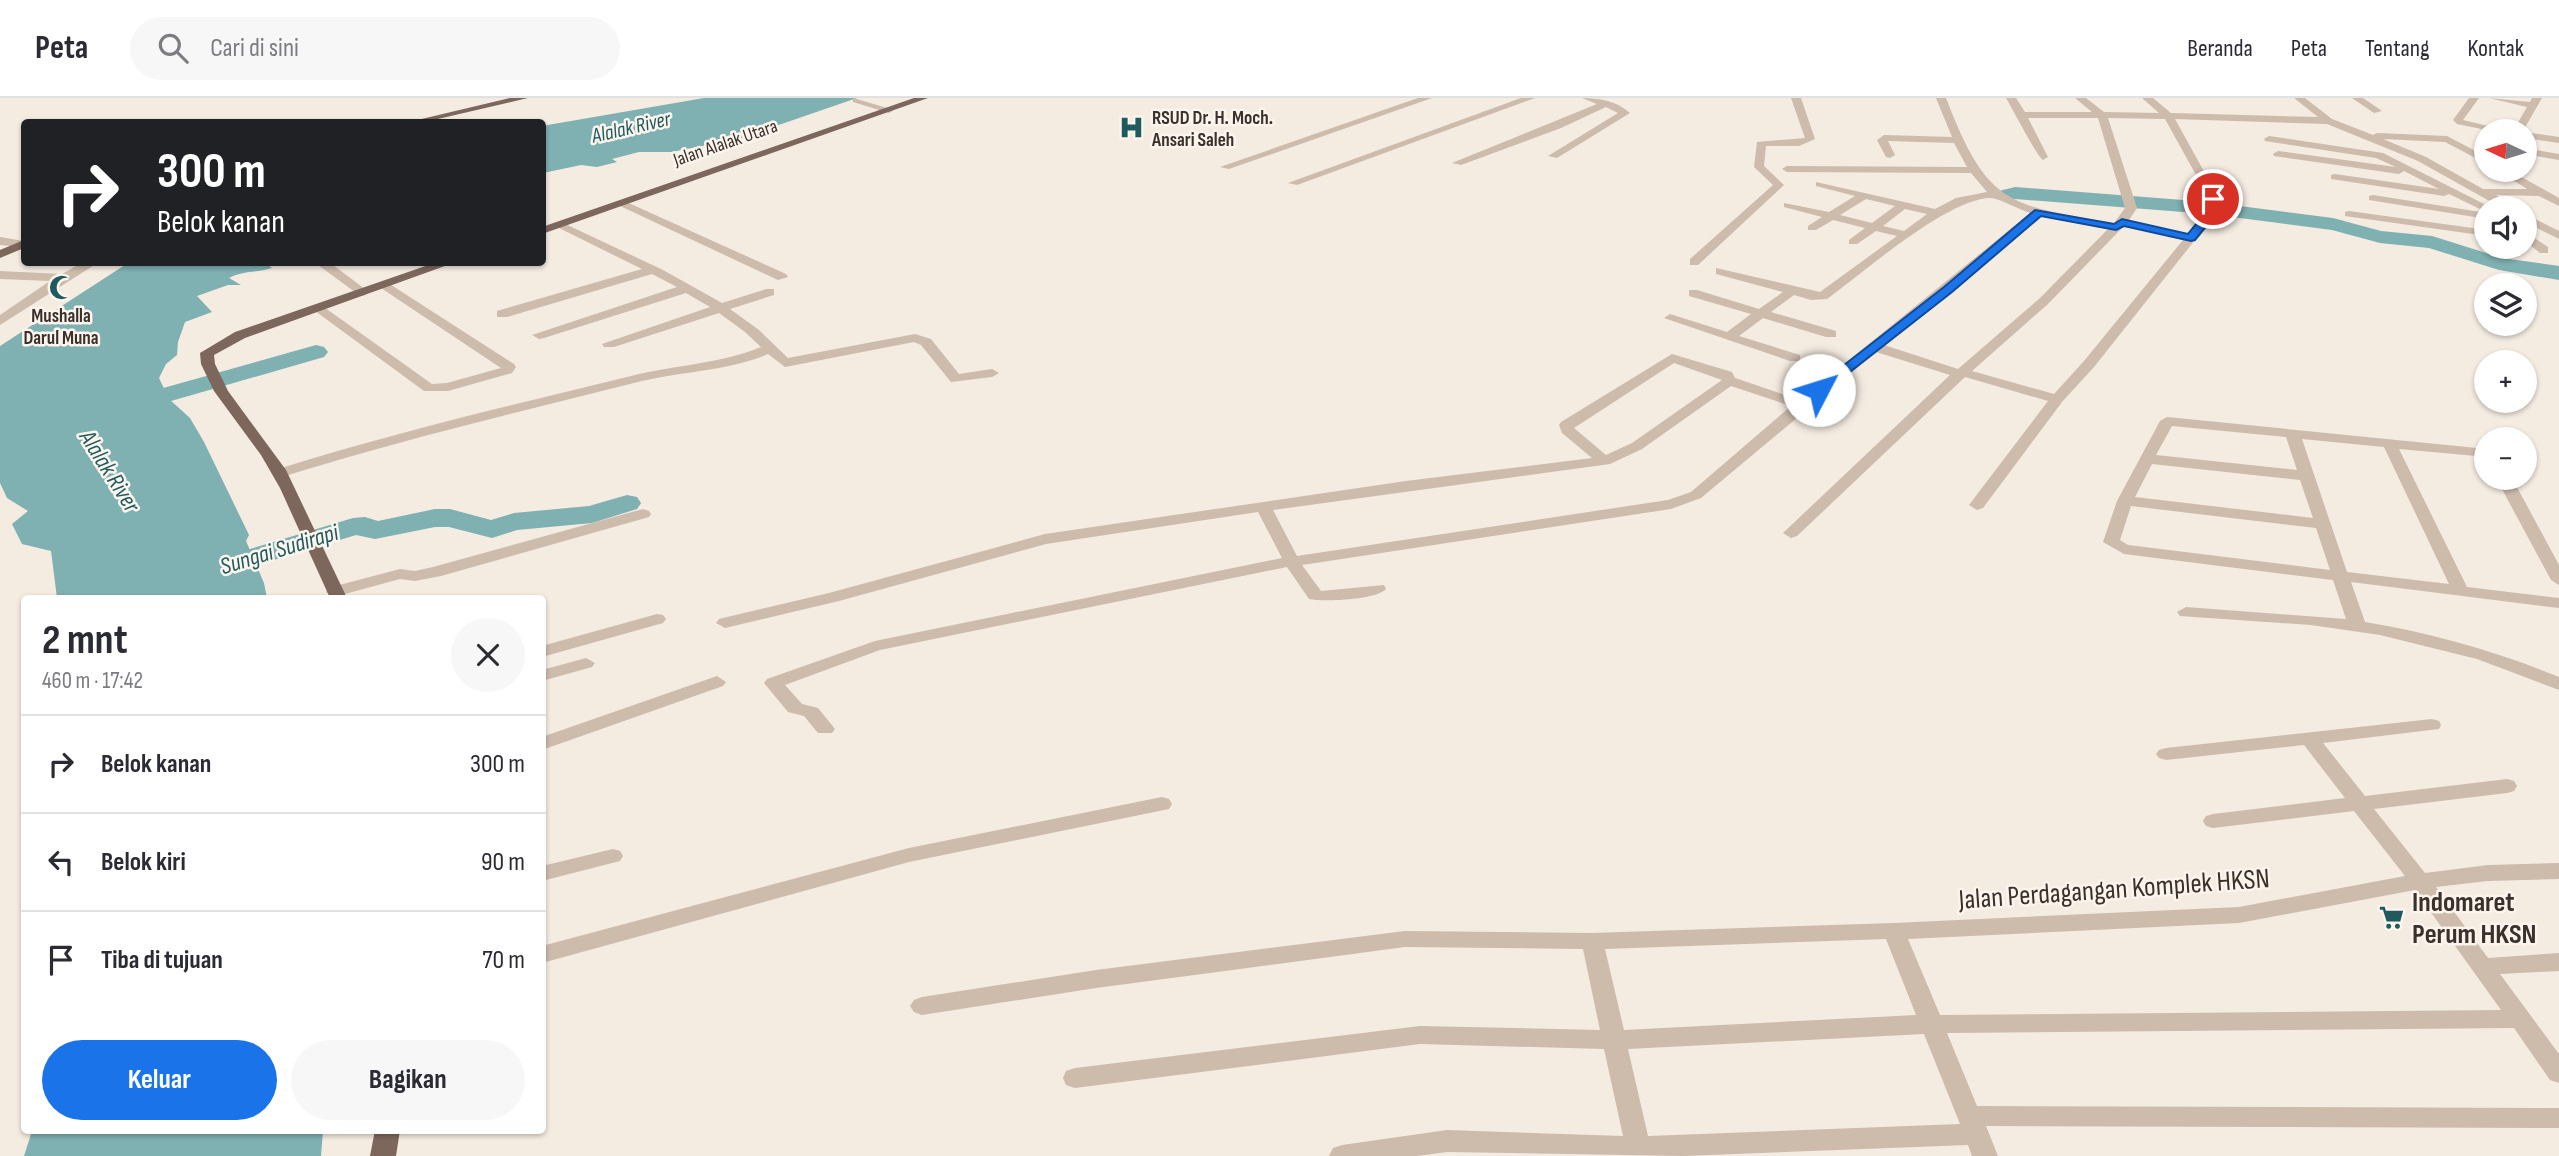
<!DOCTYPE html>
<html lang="id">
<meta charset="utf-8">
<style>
body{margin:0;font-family:"Sofia Sans Condensed",sans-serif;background:#f7f7f7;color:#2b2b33;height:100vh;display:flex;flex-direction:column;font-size:26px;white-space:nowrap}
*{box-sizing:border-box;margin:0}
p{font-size:23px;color:#7c7c81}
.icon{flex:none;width:38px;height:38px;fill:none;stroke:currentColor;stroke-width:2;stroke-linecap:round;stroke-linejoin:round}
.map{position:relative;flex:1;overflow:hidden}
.details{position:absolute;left:21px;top:497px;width:525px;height:539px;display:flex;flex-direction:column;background:#fff;border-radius:7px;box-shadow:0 2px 5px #0004}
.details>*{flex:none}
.guide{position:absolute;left:21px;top:21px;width:525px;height:147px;border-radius:7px;box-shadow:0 2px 5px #0004;background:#202124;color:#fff;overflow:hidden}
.needle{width:46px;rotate:274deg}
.fabs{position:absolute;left:2474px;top:21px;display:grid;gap:14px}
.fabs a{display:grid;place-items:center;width:63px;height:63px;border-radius:50%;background:#fff;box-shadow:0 2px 5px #0004;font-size:35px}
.pin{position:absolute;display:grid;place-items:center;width:60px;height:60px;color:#fff;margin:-30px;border:4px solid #fff;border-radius:50%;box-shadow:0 2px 7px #0007}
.me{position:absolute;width:77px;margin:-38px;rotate:50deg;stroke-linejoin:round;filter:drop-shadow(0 0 5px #0008)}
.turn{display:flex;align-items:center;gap:24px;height:147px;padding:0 21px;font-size:32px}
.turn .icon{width:91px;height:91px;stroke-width:2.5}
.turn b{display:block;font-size:49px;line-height:60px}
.round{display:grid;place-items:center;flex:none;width:74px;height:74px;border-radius:37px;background:#f7f7f7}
.overview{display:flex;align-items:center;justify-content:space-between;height:119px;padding:0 21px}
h1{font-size:42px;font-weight:700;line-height:52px}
.action{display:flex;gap:14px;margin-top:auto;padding:14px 21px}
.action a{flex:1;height:80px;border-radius:42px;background:#1a73e8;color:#fff;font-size:28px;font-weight:700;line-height:80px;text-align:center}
.action a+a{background:#f7f7f7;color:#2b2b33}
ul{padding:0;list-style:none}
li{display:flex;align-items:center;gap:21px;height:98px;padding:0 21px;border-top:2px solid #e1e1e2}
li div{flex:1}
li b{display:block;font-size:26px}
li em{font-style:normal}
header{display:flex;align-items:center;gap:42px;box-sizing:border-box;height:98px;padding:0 35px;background:#fff;border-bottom:2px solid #e1e1e2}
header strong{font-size:33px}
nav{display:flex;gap:38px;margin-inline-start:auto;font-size:24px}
.search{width:490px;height:63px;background:#f7f7f7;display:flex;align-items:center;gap:18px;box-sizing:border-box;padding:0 24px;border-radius:38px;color:#7c7c81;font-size:26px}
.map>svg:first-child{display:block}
.water{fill:#7fb0b2}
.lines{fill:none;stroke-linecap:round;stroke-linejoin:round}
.river{fill:#7fb0b2;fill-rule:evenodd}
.minor{fill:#cdbbac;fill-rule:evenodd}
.major{fill:#7d675c;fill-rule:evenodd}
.route{fill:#1a73e8;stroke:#114b97;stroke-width:2}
.labels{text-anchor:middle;stroke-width:5;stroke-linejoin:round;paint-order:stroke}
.far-poi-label{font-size:19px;font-weight:bold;fill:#3b302b;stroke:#fbf5ee;text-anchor:start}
.far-street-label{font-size:19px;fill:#3b302b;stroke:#fbf5ee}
.far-water-label{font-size:21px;font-style:italic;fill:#1f5a5e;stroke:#fbf5ee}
.water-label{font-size:24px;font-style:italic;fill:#1f5a5e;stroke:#fbf5ee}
.near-street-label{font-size:28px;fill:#3b302b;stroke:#fbf5ee}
.near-poi-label{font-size:28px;font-weight:bold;fill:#3b302b;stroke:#fbf5ee;text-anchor:start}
</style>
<header>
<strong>Peta</strong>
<div class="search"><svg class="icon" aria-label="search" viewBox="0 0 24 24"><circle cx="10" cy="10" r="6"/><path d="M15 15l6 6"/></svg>Cari di sini</div>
<nav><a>Beranda</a><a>Peta</a><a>Tentang</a><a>Kontak</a></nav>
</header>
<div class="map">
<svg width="2559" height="1058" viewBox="0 0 2559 1058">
<rect width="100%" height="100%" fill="#f4ebe1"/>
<path class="water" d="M 704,0 L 857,0 L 738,41 L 671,54 L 639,54 L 612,61 L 617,64 L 597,69 L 581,67 L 543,75 L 542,28 Z
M 264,164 L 272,170 C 256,175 244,172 229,180 L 241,187 L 228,187 L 197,198 L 212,214 L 185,224 L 178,244 L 177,257 L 166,266 L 159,280 L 169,301 L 190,320 L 204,344 L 249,437 L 246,443 L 264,485 L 267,500 L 57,500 L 51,453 L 22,446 L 12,426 L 28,413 L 7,400 L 0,385 L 0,248 L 128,165 Z
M 32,1033 L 32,1032 L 323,1033 L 321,1058 L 24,1058 Z"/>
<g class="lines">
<path class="river" d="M 2015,89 L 2209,104 L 2333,120 L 2381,133 L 2432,138 L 2502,160 L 2559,168 L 2559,182 L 2499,172 L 2429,150 L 2380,145 L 2332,132 L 2209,116 L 2015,101 L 1999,101 L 1996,97 L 1999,93 Z
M 316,247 L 324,249 L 328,254 L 324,259 L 126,316 L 117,313 L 113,308 L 117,303 Z
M 627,397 L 637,399 L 641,405 L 637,411 L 592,425 L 517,432 L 492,440 L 449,429 L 435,429 L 375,441 L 356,437 L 211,481 L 200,478 L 196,472 L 200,466 L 353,420 L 365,419 L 378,423 L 435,411 L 450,411 L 491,422 L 514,415 L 589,408 Z"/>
<path class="minor" d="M 853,0 L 894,12 L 889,15 L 853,4 Z
M 1418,0 L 1432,0 L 1229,71 L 1220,69 Z
M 1521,0 L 1535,0 L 1297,87 L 1288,85 Z
M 1582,0 C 1599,0 1617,3 1630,15 L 1557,60 L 1548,58 L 1618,15 L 1606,9 L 1561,30 L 1461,67 L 1452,65 L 1597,6 Z
M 1791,0 L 1801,0 L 1815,41 L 1799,48 L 1766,48 L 1764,68 L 1784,87 L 1698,167 L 1690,167 L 1690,161 L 1773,87 L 1754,69 L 1757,44 L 1805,40 Z
M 1936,0 L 1946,0 C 1987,106 2006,107 2114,125 L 2125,110 L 2098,20 L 2028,20 L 2048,59 L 2043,62 C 2038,60 2012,10 2006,0 L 2016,0 L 2025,14 L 2092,14 L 2075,0 L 2086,0 L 2104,14 L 2159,15 L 2142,0 L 2153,0 L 2171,15 L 2318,19 L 2294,0 L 2305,0 L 2332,21 L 2373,37 L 2377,35 L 2447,38 L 2487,59 L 2487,66 L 2445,44 L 2383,41 L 2426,59 L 2483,91 L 2527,91 L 2497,72 L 2509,72 L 2559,100 L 2559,108 L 2539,98 L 2496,97 L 2516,110 L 2502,110 L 2418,63 L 2327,26 L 2175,21 L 2216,95 L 2218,113 L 2094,269 L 2062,304 L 1983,410 L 1977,412 L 1969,407 L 2048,303 L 1965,279 L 1797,438 L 1791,440 L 1783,435 L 1950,277 L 1876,254 L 1701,400 L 1671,411 L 1302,467 L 1321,493 L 1384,487 L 1386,491 C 1376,502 1324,504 1309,501 L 1287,469 L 880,552 L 785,587 L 802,606 L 818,610 L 835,631 L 832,635 L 818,635 L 804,618 L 788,614 L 764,585 L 767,581 L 875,543 L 1282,460 L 1258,414 L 1046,446 L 839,503 L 725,530 L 716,525 L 719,521 L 829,495 L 1045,436 L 1406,383 L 1592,360 L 1562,335 L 1559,327 L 1561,324 L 1672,256 L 1732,274 L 1735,280 L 1800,302 L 2030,115 C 2021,112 1998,100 1991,100 C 1948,100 1864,174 1827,201 L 1811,202 L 1794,197 L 1771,214 L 1836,233 L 1836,239 L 1826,239 L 1763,220 L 1739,238 L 1800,257 L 1800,263 L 1790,263 L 1664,220 L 1670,216 L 1727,234 L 1751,216 L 1689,198 L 1689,192 L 1697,192 L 1759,211 L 1783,194 L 1716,176 L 1716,170 L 1820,194 L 1897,138 L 1876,133 L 1857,146 L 1849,146 L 1849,142 L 1865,130 L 1833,122 L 1816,132 L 1808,132 L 1808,128 L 1822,119 L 1784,109 L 1784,105 L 1829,114 L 1855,98 L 1816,88 L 1816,84 L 1935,111 L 1956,100 L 1987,94 L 1971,75 L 1787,74 L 1782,71 L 1787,68 L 1967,69 L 1954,45 L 1888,43 L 1895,57 L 1890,60 L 1886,59 L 1877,42 L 1884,37 L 1952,39 ZM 2108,20 L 2165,21 L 2206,95 L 2206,113 L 2188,136 L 2129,122 L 2137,110 ZM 1866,101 L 1895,108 L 1872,125 L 1840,117 ZM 1905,111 L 1927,116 L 1904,133 L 1883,128 ZM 2041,118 L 2108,131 L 2040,200 L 1958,271 L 1884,247 ZM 2124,128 L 2183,142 L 2084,263 L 2054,296 L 1972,273 L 2048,206 ZM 1674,265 L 1722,282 L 1632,345 L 1606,357 L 1574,330 ZM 1731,288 L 1791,308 L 1691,394 L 1668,402 L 1297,458 L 1273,412 L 1610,366 L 1642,351 Z
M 2352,0 L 2363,0 L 2382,13 L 2374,15 Z
M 2469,0 L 2479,0 L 2463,22 L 2509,33 L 2491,33 L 2457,26 L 2453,22 Z
M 2489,0 L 2530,4 L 2532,0 L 2542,0 L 2523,33 L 2513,33 L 2527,9 Z
M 2525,34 L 2559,39 L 2559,45 L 2525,40 Z
M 2269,38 L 2383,55 L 2490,109 L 2480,111 L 2449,96 L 2444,98 L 2331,81 L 2331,77 L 2335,76 L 2439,91 L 2404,73 L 2399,76 L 2274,58 L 2273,56 L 2278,53 L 2396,69 L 2376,60 L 2265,43 L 2264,41 Z
M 2525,50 L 2559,56 L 2559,62 L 2525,56 Z
M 2373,97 L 2487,115 L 2487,121 L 2369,102 L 2369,98 Z
M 622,102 L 786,176 L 788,179 L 778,182 L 618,107 L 618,103 Z
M 2349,113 L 2487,132 L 2487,138 L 2345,118 L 2345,114 Z
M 2525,116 L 2559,133 L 2559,141 L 2525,124 Z
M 561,124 L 663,172 L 722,205 L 766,191 L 774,191 L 774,197 L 730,211 L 759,232 L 788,260 L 915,236 L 931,241 L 959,276 L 992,271 L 999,275 L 992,279 L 951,284 L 921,247 L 914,244 L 785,269 L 768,256 C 728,273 683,273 642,283 C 523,313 403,341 285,378 L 275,378 L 272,375 L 275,372 C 392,335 512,307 631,278 C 674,267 720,266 761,249 L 745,234 L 719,215 L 614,249 L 604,249 L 602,246 L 710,209 L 686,195 L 544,240 L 539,241 L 532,237 L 677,189 L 652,176 L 507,219 L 497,219 L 497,213 L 642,171 L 557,129 L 555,127 Z
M 2525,134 L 2548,149 L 2548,155 L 2540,155 L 2525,143 Z
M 0,139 L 24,143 L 24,149 L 0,147 Z
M 83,164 L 99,164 L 0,227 L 0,217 L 50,183 L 0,181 L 0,173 L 62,176 Z
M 314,164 L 329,164 L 369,194 L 363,198 L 359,197 Z
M 385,183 L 514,266 L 516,269 L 512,275 L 448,293 L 424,293 L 311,210 L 313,207 L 321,207 L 432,286 L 447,285 L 501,270 L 381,190 L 381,184 Z
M 2167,319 L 2487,351 L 2487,359 L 2399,351 L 2467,489 L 2559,500 L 2559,510 L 2351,484 L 2365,524 C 2431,535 2496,553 2559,579 L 2559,592 L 2477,561 L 2380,537 L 2311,527 L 2180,518 L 2177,514 L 2186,509 L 2346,521 L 2333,482 L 2124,456 L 2103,444 L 2117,403 L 2160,323 ZM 2172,328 L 2286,339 L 2297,372 L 2156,357 ZM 2302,341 L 2384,349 L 2449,486 L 2347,474 ZM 2152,366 L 2300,382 L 2313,420 L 2135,399 ZM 2131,408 L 2316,430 L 2330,472 L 2128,447 L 2120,442 Z
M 2496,380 L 2512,380 L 2559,467 L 2559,487 L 2551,482 Z
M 643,411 L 649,413 L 651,416 L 649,419 L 441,478 L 415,483 L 400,481 L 334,499 L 326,494 L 328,490 L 400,471 L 415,473 L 433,469 Z
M 657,516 L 663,517 L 666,521 L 663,525 L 542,559 L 542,548 Z
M 586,560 L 595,565 L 592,569 L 542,583 L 542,572 Z
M 717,578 L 726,584 L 723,588 L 542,652 L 542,639 Z
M 2432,621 L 2439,623 L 2441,627 L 2439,631 L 2323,645 L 2365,698 L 2507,681 L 2514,683 L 2517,688 L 2514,693 L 2507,695 L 2374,711 L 2425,775 L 2488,767 L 2559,765 L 2559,781 L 2488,783 L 2436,789 L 2488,860 L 2559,855 L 2559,873 L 2500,876 L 2559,956 L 2559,985 L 2550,982 L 2514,930 L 1947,935 L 1977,1008 L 2559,1010 L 2559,1030 L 1986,1028 L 1998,1058 L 1972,1058 L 1968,1047 L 1684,1058 L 1447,1054 L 1417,1058 L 1329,1058 L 1333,1050 L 1342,1047 L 1447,1032 L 1623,1038 L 1604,951 L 1420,946 L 1075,990 L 1066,987 L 1063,980 L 1066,973 L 1075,970 L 1420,928 L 1600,932 L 1583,851 L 1405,849 L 1096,890 L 922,917 L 914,914 L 910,908 L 914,902 L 922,899 L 1096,872 L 1405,833 L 1592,835 L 1894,825 L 2239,809 L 2405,778 L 2354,713 L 2213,730 L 2206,728 L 2203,723 L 2206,718 L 2213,716 L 2345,700 L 2304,647 L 2166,662 L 2159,660 L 2156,656 L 2159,652 L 2166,650 ZM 2415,792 L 2501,912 L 1940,917 L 1908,841 L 2239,825 ZM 1886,841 L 1916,917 L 1624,932 L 1605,851 ZM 1924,936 L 1960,1026 L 1648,1038 L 1628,951 Z
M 1162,699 L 1169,701 L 1172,706 L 1169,711 L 909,764 L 542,865 L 542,848 L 909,750 Z
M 613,751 L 620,753 L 623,758 L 620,763 L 542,783 L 542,768 Z"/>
<path class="major" d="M 510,0 L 528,0 L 425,24 L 409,24 Z
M 914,0 L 928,0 L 542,136 L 542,129 Z
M 24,142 L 24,150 L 0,160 L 0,152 Z
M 437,164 L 456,164 L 245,240 L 214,257 L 215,266 L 228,293 L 286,372 L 347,500 L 330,500 L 280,390 L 261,357 L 214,293 L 201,266 L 200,255 L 235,234 Z
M 375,1032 L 400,1032 L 396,1058 L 370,1058 Z"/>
</g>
<path class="route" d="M 2213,98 L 2218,101 L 2217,115 L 2195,142 L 2191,143 L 2124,128 L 2116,132 L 2041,118 L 1952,194 L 1823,295 L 1819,296 L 1812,292 L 1944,189 L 2035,112 L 2114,126 L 2122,121 L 2188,136 L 2206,114 L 2208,101 Z"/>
<defs>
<symbol id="hospital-bare" viewBox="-9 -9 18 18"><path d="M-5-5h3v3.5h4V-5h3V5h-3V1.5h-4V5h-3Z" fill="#1f5a5e" stroke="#fbf5ee" stroke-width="2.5" paint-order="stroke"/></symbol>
<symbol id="mosque-bare" viewBox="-9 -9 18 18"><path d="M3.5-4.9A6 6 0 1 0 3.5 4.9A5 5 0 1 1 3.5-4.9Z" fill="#1f5a5e" stroke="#fbf5ee" stroke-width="2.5" paint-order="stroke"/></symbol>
<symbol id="supermarket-bare" viewBox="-9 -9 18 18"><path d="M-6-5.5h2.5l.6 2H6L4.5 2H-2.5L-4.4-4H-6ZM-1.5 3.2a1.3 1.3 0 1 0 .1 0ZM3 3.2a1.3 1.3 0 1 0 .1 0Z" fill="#1f5a5e" stroke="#fbf5ee" stroke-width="2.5" paint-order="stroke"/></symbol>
</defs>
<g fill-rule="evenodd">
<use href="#hospital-bare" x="1114" y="12" width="35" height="35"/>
<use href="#mosque-bare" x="44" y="172" width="35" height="35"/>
<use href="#supermarket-bare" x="2374" y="802" width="35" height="35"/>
</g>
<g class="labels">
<g class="far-poi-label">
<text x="1152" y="26">RSUD Dr. H. Moch.<tspan x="1152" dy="22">Ansari Saleh</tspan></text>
<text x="61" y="224" text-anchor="middle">Mushalla<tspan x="61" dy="22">Darul Muna</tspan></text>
</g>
<g class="far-street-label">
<text transform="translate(725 44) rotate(-19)" y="7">Jalan Alalak Utara</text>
</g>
<g class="far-water-label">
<text transform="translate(631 29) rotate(-13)" y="7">Alalak River</text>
</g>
<g class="water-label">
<text transform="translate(110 373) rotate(58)" y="8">Alalak River</text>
<text transform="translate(279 451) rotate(-17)" y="8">Sungai Sudirapi</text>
</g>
<g class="near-street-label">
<text transform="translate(2114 790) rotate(-4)" y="10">Jalan Perdagangan Komplek HKSN</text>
</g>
<g class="near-poi-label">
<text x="2412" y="813">Indomaret<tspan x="2412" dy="32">Perum HKSN</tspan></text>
</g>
</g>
</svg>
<div class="fabs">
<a><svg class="needle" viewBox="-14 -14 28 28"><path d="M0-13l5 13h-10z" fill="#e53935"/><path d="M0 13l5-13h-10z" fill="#7c7c81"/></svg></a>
<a><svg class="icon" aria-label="sound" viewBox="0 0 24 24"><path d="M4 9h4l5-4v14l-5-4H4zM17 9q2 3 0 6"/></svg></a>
<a><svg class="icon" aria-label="layers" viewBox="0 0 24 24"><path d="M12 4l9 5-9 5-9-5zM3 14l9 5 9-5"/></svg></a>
<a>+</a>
<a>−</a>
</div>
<div class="pin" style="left:2213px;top:101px;background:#d93025"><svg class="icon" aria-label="arrive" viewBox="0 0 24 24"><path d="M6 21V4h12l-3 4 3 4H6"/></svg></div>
<svg class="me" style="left:1819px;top:292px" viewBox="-20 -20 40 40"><circle r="19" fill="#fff"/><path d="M0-13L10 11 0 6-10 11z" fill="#1a73e8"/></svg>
<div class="guide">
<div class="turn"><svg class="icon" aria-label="right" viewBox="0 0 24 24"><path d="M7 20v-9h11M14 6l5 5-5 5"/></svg><div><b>300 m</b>Belok kanan</div></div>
</div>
<section class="details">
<div class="overview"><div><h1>2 mnt</h1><p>460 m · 17:42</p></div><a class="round"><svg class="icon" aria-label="close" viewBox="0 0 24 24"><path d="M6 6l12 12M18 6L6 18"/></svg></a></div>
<ul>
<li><svg class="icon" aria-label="right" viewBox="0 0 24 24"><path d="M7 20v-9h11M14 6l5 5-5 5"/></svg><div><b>Belok kanan</b></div><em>300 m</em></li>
<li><svg class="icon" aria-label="left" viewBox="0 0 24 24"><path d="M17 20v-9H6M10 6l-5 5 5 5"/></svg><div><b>Belok kiri</b></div><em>90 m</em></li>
<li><svg class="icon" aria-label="arrive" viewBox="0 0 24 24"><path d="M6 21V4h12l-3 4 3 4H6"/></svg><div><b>Tiba di tujuan</b></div><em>70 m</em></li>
</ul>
<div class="action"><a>Keluar</a><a>Bagikan</a></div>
</section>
</div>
